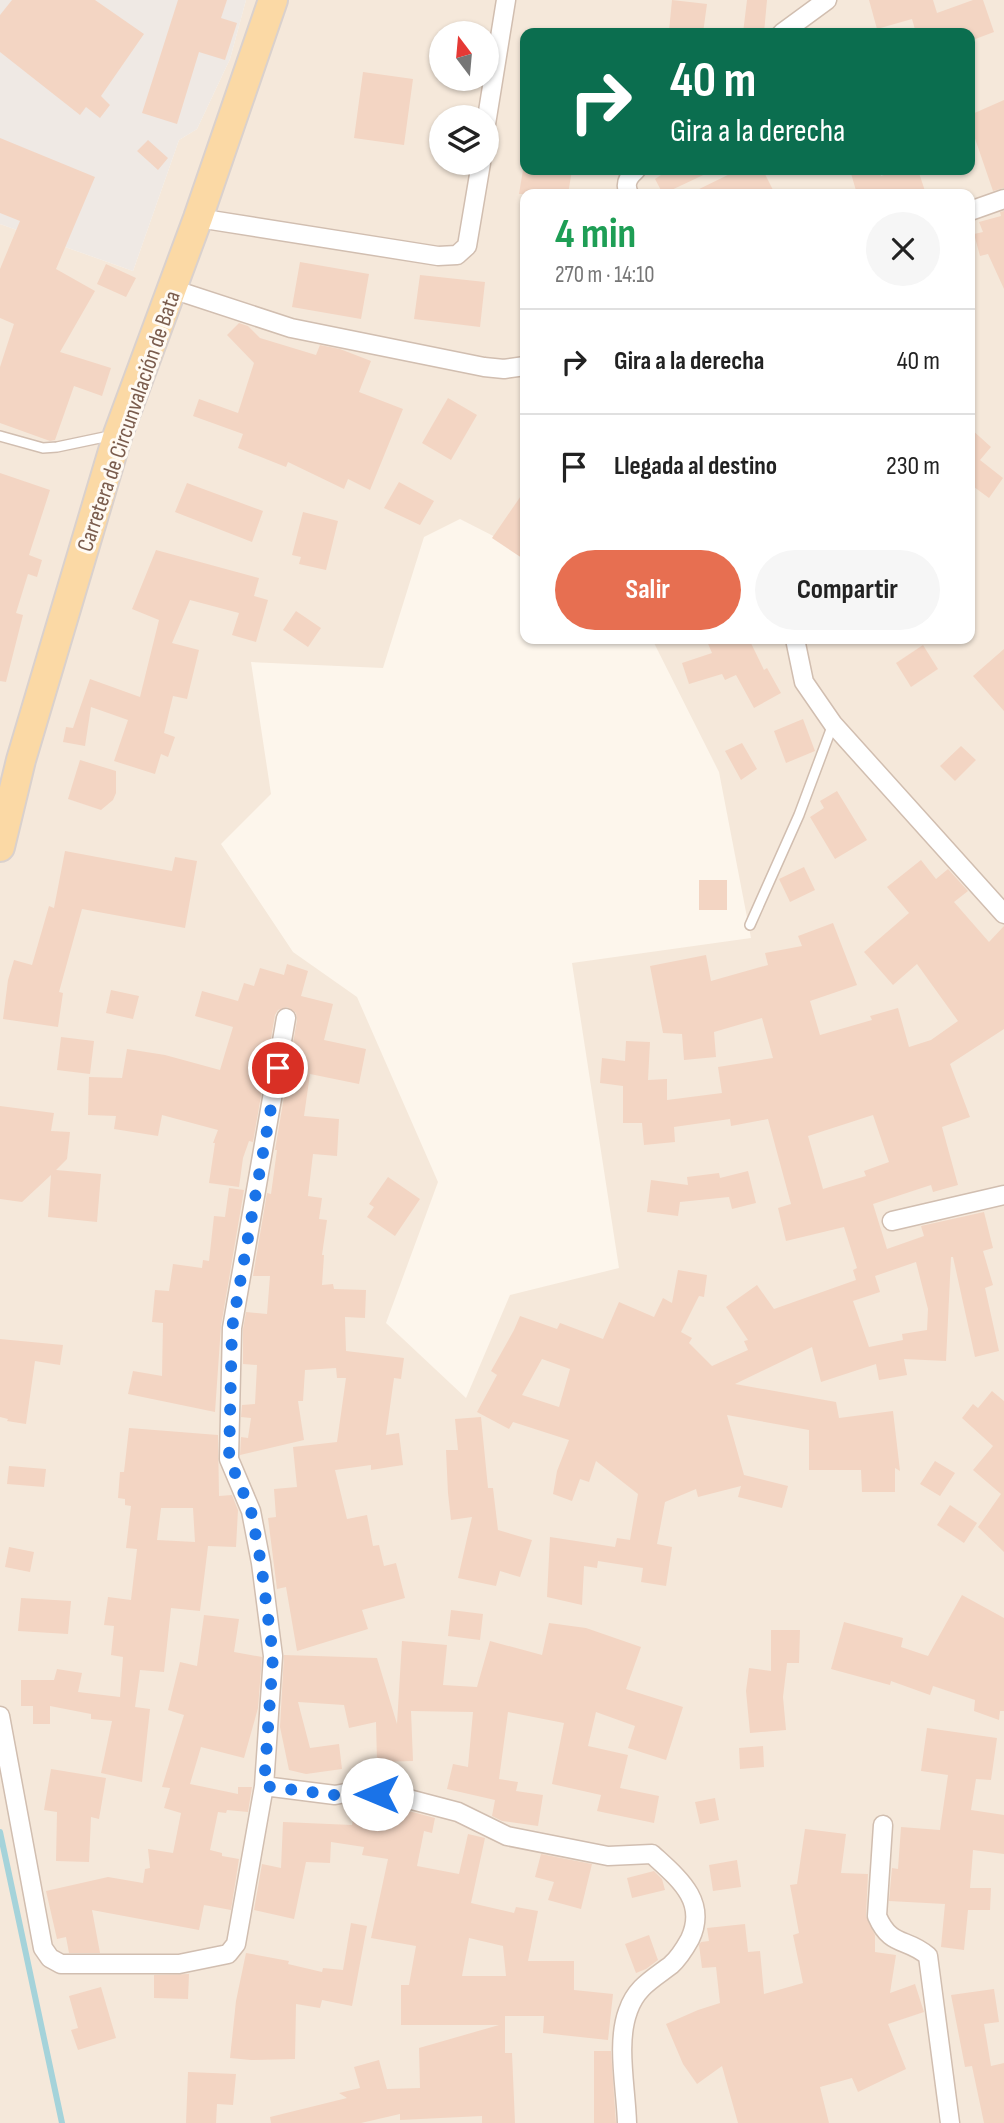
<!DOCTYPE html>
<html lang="es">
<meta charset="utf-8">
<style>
body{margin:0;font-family:"Sofia Sans Condensed",sans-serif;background:#f6f6f6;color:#222;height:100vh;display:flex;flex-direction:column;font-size:26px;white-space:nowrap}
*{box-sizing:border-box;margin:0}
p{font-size:23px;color:#767676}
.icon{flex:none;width:38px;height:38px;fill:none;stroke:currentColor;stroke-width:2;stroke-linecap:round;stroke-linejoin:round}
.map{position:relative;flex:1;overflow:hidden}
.drawer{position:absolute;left:520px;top:189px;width:455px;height:455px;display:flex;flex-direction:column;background:#fff;border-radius:14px;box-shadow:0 2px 5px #0004}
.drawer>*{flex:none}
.top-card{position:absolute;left:520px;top:28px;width:455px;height:147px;border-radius:14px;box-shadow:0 2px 5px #0004;background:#0b6e4f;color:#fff;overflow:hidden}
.needle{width:46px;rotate:344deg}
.tools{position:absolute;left:429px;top:21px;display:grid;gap:14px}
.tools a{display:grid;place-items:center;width:70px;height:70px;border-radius:50%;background:#fff;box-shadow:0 2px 5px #0004;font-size:35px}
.pin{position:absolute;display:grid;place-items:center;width:60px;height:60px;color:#fff;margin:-30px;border:4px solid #fff;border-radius:50%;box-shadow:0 2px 7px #0007}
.me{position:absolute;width:77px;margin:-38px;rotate:270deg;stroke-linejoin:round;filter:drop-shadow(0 0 5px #0008)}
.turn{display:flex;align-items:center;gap:24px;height:147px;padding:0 35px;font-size:32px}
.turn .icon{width:91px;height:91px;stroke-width:2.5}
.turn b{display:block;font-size:49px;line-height:60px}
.round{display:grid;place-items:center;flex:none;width:74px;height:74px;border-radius:37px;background:#f6f6f6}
.summary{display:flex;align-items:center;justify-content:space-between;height:119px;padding:0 35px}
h1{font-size:42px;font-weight:700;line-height:52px;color:#1e9e55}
.action{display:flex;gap:14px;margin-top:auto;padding:14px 35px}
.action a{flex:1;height:80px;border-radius:42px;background:#e76f51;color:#fff;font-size:28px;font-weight:700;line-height:80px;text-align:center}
.action a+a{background:#f6f6f6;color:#222}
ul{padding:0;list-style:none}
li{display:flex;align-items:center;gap:21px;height:105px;padding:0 35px;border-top:2px solid #e0e0e0}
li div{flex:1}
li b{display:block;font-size:26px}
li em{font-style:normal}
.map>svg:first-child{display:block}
.residential{fill:#f5e8da;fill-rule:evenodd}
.industrial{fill:#efe9e4}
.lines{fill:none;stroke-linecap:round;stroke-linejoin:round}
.stream{stroke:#a5d3da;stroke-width:6}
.building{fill:#f3d5c3;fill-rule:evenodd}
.service-casing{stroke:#d1beb0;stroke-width:12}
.minor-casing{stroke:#d1beb0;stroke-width:21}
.primary-casing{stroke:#dad1cd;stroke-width:32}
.service{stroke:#fff;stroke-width:9}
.minor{stroke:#fff;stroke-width:18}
.primary{stroke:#fbd9a5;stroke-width:28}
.route{stroke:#1a73e8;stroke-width:12;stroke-dasharray:0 21.6}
.labels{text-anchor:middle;stroke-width:6;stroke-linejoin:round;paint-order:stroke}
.street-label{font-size:23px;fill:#7a5c4d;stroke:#fffaf3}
</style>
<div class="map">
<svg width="1004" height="2123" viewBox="0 0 1004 2123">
<rect width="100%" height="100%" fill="#fdf6ec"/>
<path class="residential" d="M 246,0 L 1004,0 L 1004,2123 L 0,2123 L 0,224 L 133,271 L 179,140 L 197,129 L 230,59 ZM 441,33 L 486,33 L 486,79 L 441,79 ZM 525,33 L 970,33 L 970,170 L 525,170 ZM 441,117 L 486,117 L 486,163 L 441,163 ZM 525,194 L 970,194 L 970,639 L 652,639 L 719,772 L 751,938 L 572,963 L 619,1268 L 510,1295 L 466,1398 L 386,1323 L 438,1182 L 357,997 L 293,952 L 221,844 L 271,794 L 251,662 L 383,668 L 424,537 L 460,519 L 525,552 Z"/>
<path class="industrial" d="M 0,0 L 246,0 L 230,59 L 197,129 L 179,140 L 133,271 L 0,224 Z"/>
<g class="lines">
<path class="stream" d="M 0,1832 L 62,2123"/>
</g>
<path class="building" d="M 12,0 L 95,0 L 144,34 L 101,96 L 110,105 L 100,118 L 86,107 L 80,115 L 0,52 L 0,15 Z
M 178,0 L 227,0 L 221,18 L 237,23 L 225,60 L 199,52 L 177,124 L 142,113 Z
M 672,0 L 707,4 L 703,33 L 669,31 Z
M 747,0 L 767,0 L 764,33 L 743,33 Z
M 869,0 L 933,0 L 937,13 L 973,0 L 983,0 L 994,32 L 970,41 L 970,33 L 916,33 L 912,19 L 877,29 Z
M 363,72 L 413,79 L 404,145 L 354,138 Z
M 1004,100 L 1004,188 L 993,191 L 970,124 L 970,115 Z
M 0,138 L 95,177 L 56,269 L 95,291 L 60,352 L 111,368 L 102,396 L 74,386 L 55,440 L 50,441 L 0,423 L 0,367 L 14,324 L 0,318 L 0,269 L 20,221 L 0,213 Z
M 148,140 L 168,158 L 158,170 L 137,151 Z
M 523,170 L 572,170 L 568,194 L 519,194 Z
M 659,170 L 714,170 L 663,194 L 655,179 L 661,175 Z
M 738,170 L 763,170 L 775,194 L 689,194 Z
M 850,170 L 879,170 L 881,176 L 900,170 L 918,170 L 926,194 L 857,194 Z
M 1004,211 L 1004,289 L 988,254 L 980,256 L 974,234 L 983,232 L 979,222 L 1001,216 L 1000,212 Z
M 300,262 L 369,274 L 361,319 L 292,307 Z
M 106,264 L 136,278 L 126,297 L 97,284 Z
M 420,275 L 485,282 L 480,327 L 414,319 Z
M 239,323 L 248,326 L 260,338 L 316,355 L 320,345 L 340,349 L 371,361 L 359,392 L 403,409 L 370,490 L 348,479 L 344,489 L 288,462 L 286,467 L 238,448 L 243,434 L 193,416 L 199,399 L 238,413 L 254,363 L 227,335 Z
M 448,398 L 477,415 L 451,460 L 422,443 Z
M 970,428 L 991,447 L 980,460 L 1003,478 L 989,498 L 970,484 Z
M 0,473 L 50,490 L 29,555 L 42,560 L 37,577 L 28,574 L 16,613 L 23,615 L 6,682 L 0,681 Z
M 399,482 L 434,501 L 420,525 L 384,508 Z
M 187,483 L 263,511 L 252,542 L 175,512 Z
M 525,490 L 525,560 L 492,538 Z
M 303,512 L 338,521 L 326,570 L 299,564 L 301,557 L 292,555 Z
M 156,550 L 259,578 L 254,596 L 268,600 L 256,642 L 232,635 L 239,613 L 190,600 L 172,643 L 199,650 L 187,699 L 173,696 L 164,733 L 175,737 L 168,757 L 161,754 L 155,774 L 114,761 L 128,720 L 91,707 L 85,746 L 63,742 L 66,727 L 73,728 L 90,679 L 140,697 L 159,620 L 132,609 Z
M 296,611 L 321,628 L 308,647 L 283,630 Z
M 706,639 L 749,639 L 764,670 L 767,668 L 781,693 L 754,708 L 736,675 L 725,680 L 722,674 L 689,684 L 682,663 L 712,653 Z
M 923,645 L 938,669 L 911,687 L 896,663 Z
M 1004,649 L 1004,711 L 973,676 Z
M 803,719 L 815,751 L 786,763 L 774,731 Z
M 742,743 L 757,769 L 741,780 L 725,751 Z
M 961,746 L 976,760 L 955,781 L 940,766 Z
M 80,760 L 116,771 L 116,793 L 113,800 L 101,810 L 68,799 Z
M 837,791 L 867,840 L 835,859 L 810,817 L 824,808 L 820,801 Z
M 65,851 L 172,871 L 175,857 L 197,861 L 185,928 L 82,909 L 59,992 L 63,993 L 58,1027 L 3,1019 L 8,980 L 14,960 L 32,965 L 49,906 L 54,908 Z
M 921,860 L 936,879 L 948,869 L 968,891 L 954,902 L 989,942 L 1004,926 L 1004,1029 L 950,1064 L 970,1117 L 942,1127 L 958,1185 L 933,1192 L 931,1185 L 873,1204 L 887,1249 L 924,1236 L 921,1226 L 984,1212 L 993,1248 L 983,1251 L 993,1285 L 985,1288 L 999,1351 L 975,1357 L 953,1257 L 951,1257 L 946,1361 L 904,1359 L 907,1375 L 879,1380 L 876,1364 L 821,1382 L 812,1347 L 735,1384 L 836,1402 L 839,1418 L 893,1411 L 900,1471 L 895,1468 L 895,1492 L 862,1492 L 861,1470 L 809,1470 L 809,1430 L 727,1415 L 744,1475 L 788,1486 L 782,1508 L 738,1497 L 741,1486 L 698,1497 L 696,1489 L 665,1502 L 657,1544 L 672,1547 L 666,1586 L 641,1582 L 643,1568 L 598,1561 L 597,1568 L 584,1566 L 582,1605 L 547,1597 L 550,1537 L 615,1547 L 617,1538 L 630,1540 L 638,1494 L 596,1461 L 589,1482 L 580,1479 L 572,1501 L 553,1494 L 557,1471 L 569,1440 L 513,1422 L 509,1429 L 477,1412 L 497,1375 L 491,1371 L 514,1330 L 520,1316 L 557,1329 L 560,1323 L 603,1339 L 619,1302 L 654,1317 L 663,1298 L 672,1303 L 678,1270 L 707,1275 L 704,1297 L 699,1296 L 681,1332 L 692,1338 L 689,1343 L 712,1366 L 748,1350 L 744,1341 L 748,1340 L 726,1307 L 757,1285 L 774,1309 L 856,1280 L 853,1270 L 857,1268 L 844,1227 L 786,1241 L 778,1208 L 791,1204 L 768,1119 L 731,1126 L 730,1119 L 674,1127 L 675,1142 L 644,1145 L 642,1123 L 623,1123 L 623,1086 L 600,1083 L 602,1058 L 625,1061 L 626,1041 L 650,1042 L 648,1080 L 667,1079 L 667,1100 L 722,1093 L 718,1067 L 773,1058 L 762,1018 L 714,1032 L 716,1057 L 684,1060 L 682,1034 L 663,1033 L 650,966 L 706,955 L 711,981 L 768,965 L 765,953 L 802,946 L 798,936 L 833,923 L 857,985 L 810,1001 L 820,1035 L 872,1020 L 870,1016 L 898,1008 L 909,1047 L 931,1040 L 958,1021 L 917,964 L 893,985 L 864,952 L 909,913 L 887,887 ZM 873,1115 L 889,1162 L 864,1171 L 866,1176 L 823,1189 L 808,1136 ZM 916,1262 L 928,1309 L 927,1330 L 902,1334 L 903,1340 L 869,1347 L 853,1301 L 880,1292 L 875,1276 ZM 542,1359 L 570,1369 L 559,1407 L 522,1395 Z
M 804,867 L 815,890 L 790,902 L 779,879 Z
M 699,880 L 727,880 L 727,910 L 699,910 Z
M 287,964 L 308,971 L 301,996 L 333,1004 L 324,1040 L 366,1049 L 359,1084 L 310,1074 L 304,1116 L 339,1119 L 337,1156 L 313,1154 L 308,1196 L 322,1198 L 319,1219 L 327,1220 L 322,1255 L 324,1255 L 322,1285 L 333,1284 L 334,1289 L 366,1290 L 365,1318 L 345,1317 L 346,1351 L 404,1358 L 401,1379 L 394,1378 L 386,1435 L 399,1433 L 403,1465 L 371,1470 L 371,1465 L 335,1470 L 347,1519 L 367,1515 L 373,1546 L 379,1545 L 384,1566 L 396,1563 L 405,1598 L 362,1610 L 368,1629 L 297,1651 L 286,1587 L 277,1589 L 268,1518 L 276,1517 L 274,1489 L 297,1487 L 293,1447 L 337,1442 L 346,1378 L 337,1378 L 336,1368 L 305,1370 L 303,1401 L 298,1401 L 304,1440 L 240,1455 L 241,1437 L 248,1438 L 251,1418 L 241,1417 L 242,1405 L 255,1404 L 257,1365 L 243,1364 L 243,1329 L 246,1312 L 267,1314 L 270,1276 L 253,1276 L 267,1193 L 271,1194 L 277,1150 L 275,1150 L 297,1020 L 296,1013 L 287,1007 L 278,1010 L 275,1015 L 253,1142 L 249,1141 L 243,1158 L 239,1187 L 209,1183 L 215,1143 L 213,1143 L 218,1130 L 162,1115 L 158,1136 L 114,1129 L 116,1116 L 88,1115 L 89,1077 L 122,1078 L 127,1049 L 165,1055 L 220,1070 L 233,1027 L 195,1016 L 202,991 L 238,1001 L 244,983 L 254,986 L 260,968 L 284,975 Z
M 111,990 L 139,996 L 133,1019 L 106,1013 Z
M 61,1037 L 94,1041 L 90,1074 L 57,1070 Z
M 0,1106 L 54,1113 L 51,1131 L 70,1132 L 67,1159 L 56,1170 L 101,1174 L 97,1222 L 48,1217 L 51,1175 L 22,1202 L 0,1199 Z
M 748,1171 L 756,1203 L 732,1209 L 729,1197 L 680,1202 L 678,1216 L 647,1212 L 651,1180 L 688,1185 L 687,1177 L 719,1173 L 720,1178 Z
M 388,1177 L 420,1199 L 395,1236 L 367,1217 L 374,1207 L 369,1204 Z
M 229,1188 L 244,1190 L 221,1326 L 215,1412 L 128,1394 L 133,1371 L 162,1376 L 163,1323 L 152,1322 L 155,1290 L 169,1291 L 173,1264 L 202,1268 L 203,1260 L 209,1261 L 214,1216 L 225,1217 Z
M 0,1339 L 63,1345 L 60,1365 L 35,1361 L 26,1424 L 7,1421 L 8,1419 L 0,1417 Z
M 992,1391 L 1004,1401 L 1004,1552 L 978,1527 L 1001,1494 L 973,1470 L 993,1446 L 962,1418 L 973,1404 L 978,1408 Z
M 481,1417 L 488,1488 L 493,1488 L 498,1530 L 532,1540 L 520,1577 L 500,1571 L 496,1586 L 458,1578 L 472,1517 L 451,1520 L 448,1493 L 446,1450 L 458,1450 L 455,1419 Z
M 129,1428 L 218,1435 L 219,1496 L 232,1495 L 238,1510 L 236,1547 L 208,1546 L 200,1611 L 171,1608 L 164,1672 L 140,1670 L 135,1707 L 150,1709 L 142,1782 L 101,1773 L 112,1721 L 91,1719 L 91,1714 L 50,1706 L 50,1724 L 33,1724 L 33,1706 L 21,1706 L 21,1680 L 54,1680 L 57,1669 L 82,1673 L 78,1692 L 120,1697 L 123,1657 L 111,1655 L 114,1626 L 104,1625 L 108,1597 L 131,1600 L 137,1549 L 126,1548 L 131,1506 L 125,1505 L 125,1499 L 118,1498 L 120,1472 L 124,1472 ZM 161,1508 L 193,1508 L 195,1542 L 157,1540 Z
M 935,1461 L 955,1473 L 940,1496 L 920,1484 Z
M 9,1466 L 46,1469 L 44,1487 L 7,1484 Z
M 950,1505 L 977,1523 L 964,1543 L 937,1525 Z
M 9,1547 L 34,1552 L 30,1572 L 5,1567 Z
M 962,1595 L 1004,1618 L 1004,1711 L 1000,1711 L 999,1720 L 974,1711 L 975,1700 L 933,1686 L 930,1695 L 891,1681 L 890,1685 L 831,1669 L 844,1622 L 903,1638 L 901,1647 L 928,1656 Z
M 21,1598 L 71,1601 L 68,1634 L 18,1631 Z
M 451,1610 L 483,1614 L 480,1640 L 448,1636 Z
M 204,1615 L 239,1619 L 234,1652 L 262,1657 L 258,1708 L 244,1758 L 201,1747 L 190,1784 L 238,1794 L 238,1787 L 252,1787 L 248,1812 L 227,1810 L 226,1813 L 218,1812 L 210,1850 L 222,1853 L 222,1856 L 239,1859 L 231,1910 L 204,1905 L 199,1930 L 92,1910 L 100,1953 L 69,1953 L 66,1937 L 57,1939 L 46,1891 L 108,1877 L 143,1883 L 145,1869 L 150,1868 L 148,1849 L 173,1853 L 181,1813 L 164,1808 L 170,1788 L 162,1787 L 184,1715 L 168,1710 L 180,1662 L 197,1666 Z
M 549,1623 L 586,1628 L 641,1647 L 626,1689 L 683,1707 L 666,1760 L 628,1748 L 635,1726 L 596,1712 L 588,1746 L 628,1755 L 620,1788 L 659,1796 L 654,1823 L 597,1811 L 601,1795 L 552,1784 L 564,1723 L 508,1712 L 499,1779 L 518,1782 L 516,1791 L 543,1795 L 538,1826 L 502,1821 L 492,1816 L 495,1800 L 447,1789 L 453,1764 L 468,1767 L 473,1712 L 411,1711 L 413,1761 L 377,1762 L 376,1722 L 349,1728 L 344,1705 L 298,1702 L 310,1748 L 339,1744 L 342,1769 L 306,1774 L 289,1770 L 280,1727 L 284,1655 L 377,1658 L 397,1724 L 402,1641 L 447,1645 L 443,1685 L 477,1687 L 490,1641 L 542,1655 Z
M 771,1630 L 800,1630 L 799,1663 L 787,1663 L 783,1697 L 786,1730 L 750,1733 L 746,1691 L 749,1668 L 771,1671 Z
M 927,1728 L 997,1738 L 991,1780 L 976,1779 L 971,1810 L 1004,1815 L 1004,1854 L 973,1850 L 970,1888 L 991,1888 L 990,1910 L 968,1910 L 964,1950 L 941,1947 L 945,1904 L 889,1901 L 892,1868 L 898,1869 L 901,1827 L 940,1830 L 948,1775 L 921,1771 Z
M 763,1746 L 764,1767 L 740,1769 L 739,1748 Z
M 51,1769 L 106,1778 L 99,1819 L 91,1817 L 89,1862 L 56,1861 L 57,1812 L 44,1810 Z
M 715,1798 L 719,1820 L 700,1824 L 695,1802 Z
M 356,1803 L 405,1810 L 435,1818 L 432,1833 L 424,1831 L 417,1866 L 459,1874 L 468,1834 L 485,1838 L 471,1903 L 514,1913 L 516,1907 L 538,1911 L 528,1961 L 574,1961 L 574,1990 L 613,1994 L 608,2040 L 543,2033 L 544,2016 L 505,2016 L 505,2053 L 512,2053 L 515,2123 L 482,2123 L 482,2116 L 400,2120 L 400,2114 L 361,2123 L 271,2123 L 270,2117 L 347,2098 L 339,2093 L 360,2088 L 354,2067 L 379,2060 L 387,2089 L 420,2088 L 419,2048 L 499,2025 L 401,2025 L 401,1985 L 409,1985 L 416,1946 L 371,1938 L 388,1859 L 362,1855 L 364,1847 L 331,1842 L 330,1863 L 306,1862 L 294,1919 L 254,1910 L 262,1864 L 281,1868 L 283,1822 L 352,1825 ZM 469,1938 L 503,1946 L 506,1976 L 462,1976 Z
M 805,1829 L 846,1834 L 841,1873 L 868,1874 L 866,1916 L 875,1935 L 875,1952 L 896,1955 L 890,1993 L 915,1984 L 924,2012 L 888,2024 L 906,2069 L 858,2092 L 852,2078 L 820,2087 L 829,2123 L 738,2123 L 722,2066 L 697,2084 L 683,2064 L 666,2024 L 698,2010 L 720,2003 L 716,1967 L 702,1968 L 699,1945 L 701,1942 L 709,1941 L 707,1928 L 745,1924 L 748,1952 L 760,1951 L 764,1994 L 803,1983 L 793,1935 L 799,1933 L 790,1885 L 797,1884 Z
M 541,1854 L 592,1864 L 581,1909 L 548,1900 L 554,1882 L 535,1877 Z
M 737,1860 L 741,1887 L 713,1891 L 709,1865 Z
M 654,1871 L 662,1879 L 665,1890 L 632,1898 L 627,1878 Z
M 351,1923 L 367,1926 L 352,2006 L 322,2000 L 320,2008 L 296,2004 L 295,2059 L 251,2060 L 230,2058 L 236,2001 L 246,1953 L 289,1961 L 288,1964 L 322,1972 L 323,1968 L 343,1970 Z
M 649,1935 L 658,1960 L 646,1969 L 636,1973 L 625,1944 Z
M 189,1974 L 188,1999 L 154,1998 L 154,1975 Z
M 101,1987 L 116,2038 L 78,2050 L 71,2030 L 78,2028 L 69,1996 Z
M 994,1989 L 999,2022 L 984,2024 L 991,2066 L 1004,2063 L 1004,2123 L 984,2123 L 972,2066 L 965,2067 L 951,1995 Z
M 594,2051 L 611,2051 L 616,2123 L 594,2123 Z
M 188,2072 L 236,2074 L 233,2105 L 217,2104 L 216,2123 L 186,2123 Z"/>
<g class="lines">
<defs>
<path id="service" d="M 0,436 L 43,448 L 57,447 L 114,435
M 750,925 L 799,815 L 833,724"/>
<path id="minor" d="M 782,33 L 827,0
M 486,124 L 506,0
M 629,194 C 624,184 628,177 636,170
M 970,211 L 1004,199
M 198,218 L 438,256 L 457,255 L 467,246 L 481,163
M 172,289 L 291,328 L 484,367 L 504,369 L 525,366
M 795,639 L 804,682 L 833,724 L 1004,914
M 892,1221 L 1004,1195
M 0,1716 L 43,1948 L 50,1958 L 61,1964 L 179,1964 L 228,1954 L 236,1944 L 264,1786 L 273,1656 L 261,1563 L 251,1511 L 229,1459 L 232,1328 L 286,1018
M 264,1786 L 335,1795 L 356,1791 L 397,1796 L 458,1812 L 507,1836 L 608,1856 L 652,1854 C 678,1878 708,1901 690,1939 C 685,1948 679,1958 671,1965 C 653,1979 636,1987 628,2011 C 616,2043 626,2088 627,2123
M 883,1825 L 877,1916 C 891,1948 906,1937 928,1956 L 950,2123"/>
<path id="primary" d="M 0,847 L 21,760 L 118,434 L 198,218 L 273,0"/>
</defs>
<use href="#service" class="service-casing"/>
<use href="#minor" class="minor-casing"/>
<use href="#primary" class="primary-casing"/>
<use href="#service" class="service"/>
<use href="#minor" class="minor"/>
<use href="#primary" class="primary"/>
</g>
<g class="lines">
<path class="route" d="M 278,1068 L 232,1328 L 229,1459 L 251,1511 L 261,1563 L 273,1656 L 264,1786 L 335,1795 L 356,1791 L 377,1794"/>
</g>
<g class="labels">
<g class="street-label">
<text transform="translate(128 421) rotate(-71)" y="8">Carretera de Circunvalación de Bata</text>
</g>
</g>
</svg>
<div class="tools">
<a><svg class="needle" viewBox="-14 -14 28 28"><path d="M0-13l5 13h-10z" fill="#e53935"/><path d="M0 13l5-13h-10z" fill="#767676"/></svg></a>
<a><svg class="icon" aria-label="layers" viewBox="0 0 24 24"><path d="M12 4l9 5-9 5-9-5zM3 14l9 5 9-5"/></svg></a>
</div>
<div class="pin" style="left:278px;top:1068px;background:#d93025"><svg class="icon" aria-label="arrive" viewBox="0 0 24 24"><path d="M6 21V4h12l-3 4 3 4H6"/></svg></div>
<svg class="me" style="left:377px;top:1794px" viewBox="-20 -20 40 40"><circle r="19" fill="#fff"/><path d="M0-13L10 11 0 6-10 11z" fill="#1a73e8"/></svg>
<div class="top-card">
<div class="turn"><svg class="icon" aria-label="right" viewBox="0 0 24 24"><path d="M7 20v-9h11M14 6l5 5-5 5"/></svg><div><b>40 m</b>Gira a la derecha</div></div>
</div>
<section class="drawer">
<div class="summary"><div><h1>4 min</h1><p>270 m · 14:10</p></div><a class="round"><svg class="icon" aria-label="close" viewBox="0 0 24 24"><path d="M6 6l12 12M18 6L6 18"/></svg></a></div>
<ul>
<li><svg class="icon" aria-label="right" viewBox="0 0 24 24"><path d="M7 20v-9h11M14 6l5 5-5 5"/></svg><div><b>Gira a la derecha</b></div><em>40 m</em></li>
<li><svg class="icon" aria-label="arrive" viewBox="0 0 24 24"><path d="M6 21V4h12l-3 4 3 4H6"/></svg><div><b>Llegada al destino</b></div><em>230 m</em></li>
</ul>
<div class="action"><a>Salir</a><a>Compartir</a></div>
</section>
</div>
